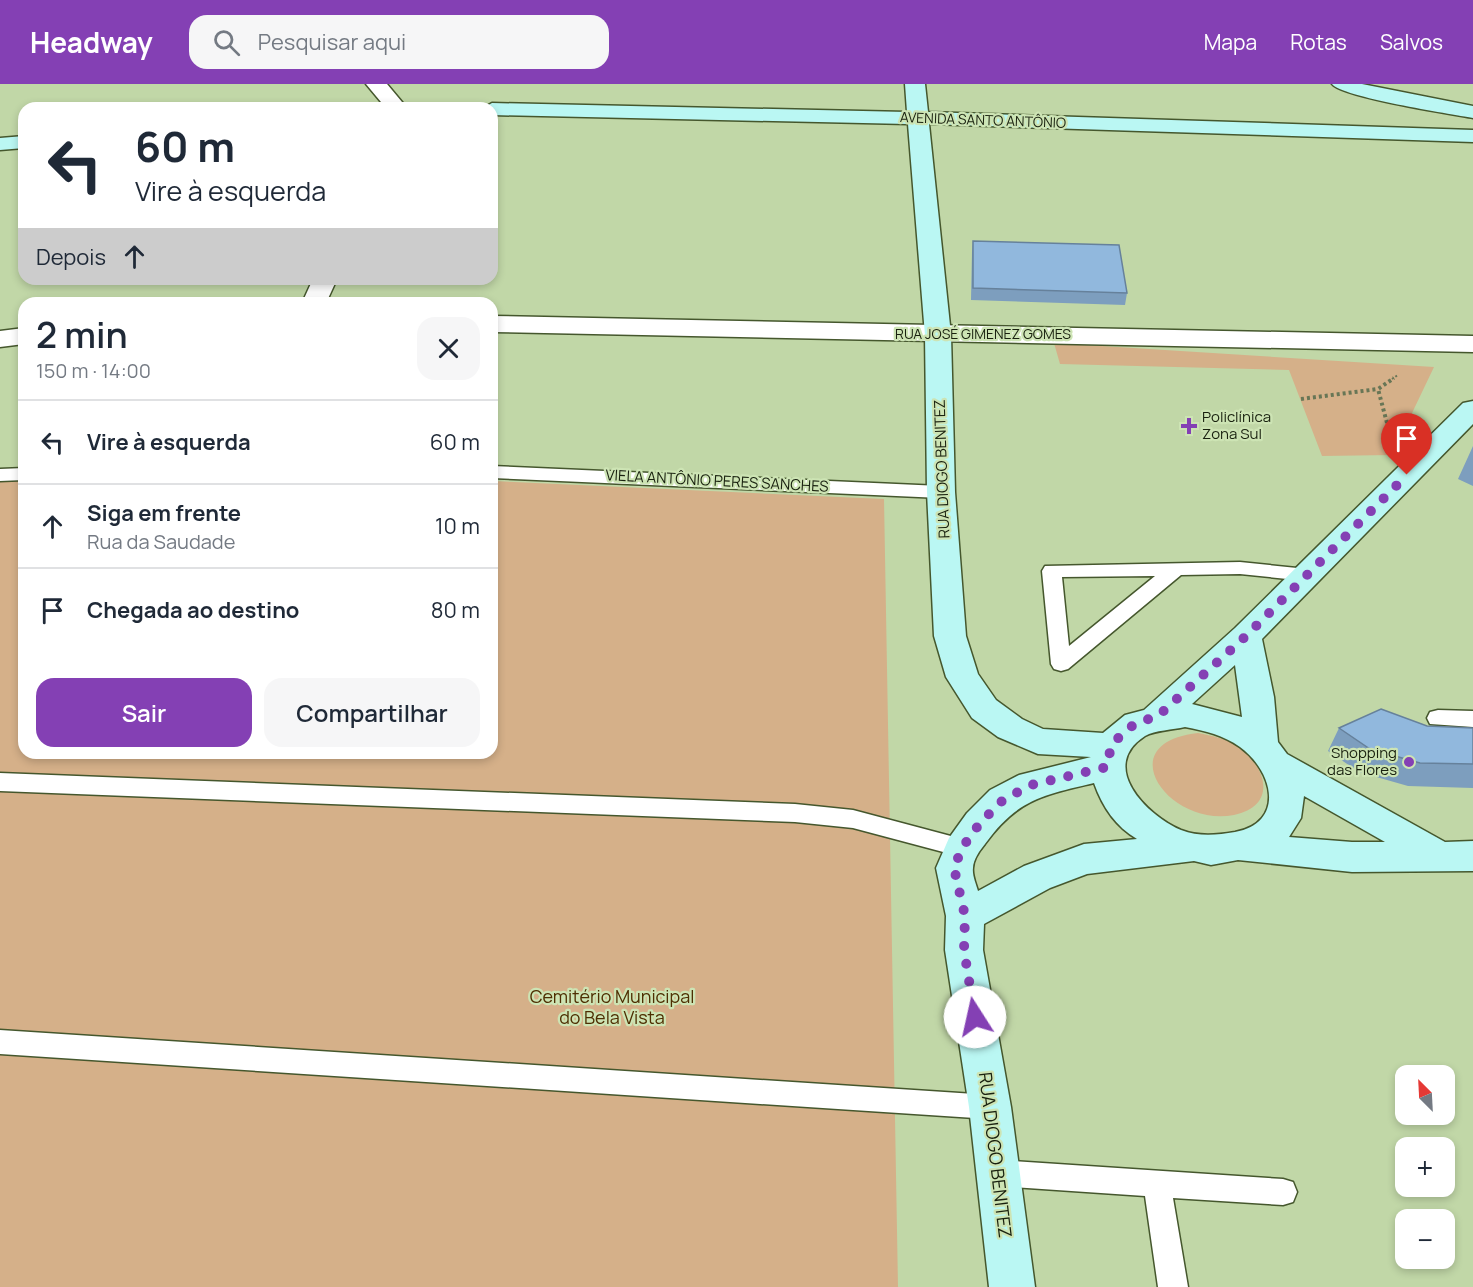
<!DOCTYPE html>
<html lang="pt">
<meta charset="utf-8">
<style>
body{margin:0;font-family:Manrope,sans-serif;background:#f6f6f7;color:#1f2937;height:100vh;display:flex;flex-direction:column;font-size:22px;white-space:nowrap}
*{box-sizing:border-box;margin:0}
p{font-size:20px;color:#747a83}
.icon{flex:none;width:33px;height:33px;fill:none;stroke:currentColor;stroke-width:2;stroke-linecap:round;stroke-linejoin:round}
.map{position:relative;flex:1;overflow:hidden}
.sheet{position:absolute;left:18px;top:213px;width:480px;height:462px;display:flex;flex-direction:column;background:#fff;border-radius:18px;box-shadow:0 3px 9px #0003}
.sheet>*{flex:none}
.guide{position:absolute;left:18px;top:18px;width:480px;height:183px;border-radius:18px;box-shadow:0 3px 9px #0003;background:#fff;color:#1f2937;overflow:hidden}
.needle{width:39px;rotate:336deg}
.buttons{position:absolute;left:1395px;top:981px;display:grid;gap:12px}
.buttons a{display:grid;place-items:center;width:60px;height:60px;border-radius:12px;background:#fff;box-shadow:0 3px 9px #0003;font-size:30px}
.pin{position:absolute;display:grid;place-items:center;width:51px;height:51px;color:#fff;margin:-62px -26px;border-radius:50% 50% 50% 0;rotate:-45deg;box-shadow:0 0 6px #0007}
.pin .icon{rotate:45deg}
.me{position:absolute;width:66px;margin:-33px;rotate:350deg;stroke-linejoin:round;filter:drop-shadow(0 0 4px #0008)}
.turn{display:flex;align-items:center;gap:21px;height:126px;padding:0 18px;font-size:27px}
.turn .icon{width:78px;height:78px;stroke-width:2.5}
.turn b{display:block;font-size:42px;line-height:51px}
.then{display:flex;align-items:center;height:57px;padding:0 18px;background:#0003;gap:12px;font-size:22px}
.round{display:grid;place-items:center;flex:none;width:63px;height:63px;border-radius:18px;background:#f6f6f7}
.summary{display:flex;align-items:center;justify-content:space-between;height:102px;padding:0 18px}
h1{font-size:36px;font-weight:600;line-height:45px}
.cta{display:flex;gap:12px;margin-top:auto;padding:12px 18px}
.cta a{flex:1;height:69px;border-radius:18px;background:#8440b4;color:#fff;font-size:24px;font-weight:600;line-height:69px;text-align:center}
.cta a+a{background:#f6f6f7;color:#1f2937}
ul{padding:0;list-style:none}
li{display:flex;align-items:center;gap:18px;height:84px;padding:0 18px;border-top:2px solid #e0e1e3}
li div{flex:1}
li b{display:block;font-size:22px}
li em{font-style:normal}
header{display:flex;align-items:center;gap:36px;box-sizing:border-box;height:84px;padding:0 30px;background:#8440b4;color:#fff}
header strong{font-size:28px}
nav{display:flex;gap:33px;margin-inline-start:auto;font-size:21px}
.search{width:420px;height:54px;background:#f6f6f7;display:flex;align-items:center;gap:15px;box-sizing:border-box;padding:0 21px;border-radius:18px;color:#747a83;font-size:22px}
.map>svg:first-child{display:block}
.green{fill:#d5b089}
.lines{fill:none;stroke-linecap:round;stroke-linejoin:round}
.lane-casing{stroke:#45572d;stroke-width:3}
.street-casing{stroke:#45572d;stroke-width:3}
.secondary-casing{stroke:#45572d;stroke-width:3}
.path-far1{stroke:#687656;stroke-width:2;stroke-dasharray:2 2;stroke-linecap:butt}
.path{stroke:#687656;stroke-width:4;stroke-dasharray:3 3;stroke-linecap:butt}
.lane{fill:#fff;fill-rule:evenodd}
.street{fill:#fff;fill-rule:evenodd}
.secondary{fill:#baf7f3;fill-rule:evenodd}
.wall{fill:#7d9ebe}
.building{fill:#91b8dd;stroke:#66819b;stroke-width:1.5}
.route{stroke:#8440b4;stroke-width:10;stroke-dasharray:0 18}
.poi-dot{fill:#8440b4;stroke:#cde4b4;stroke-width:2}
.labels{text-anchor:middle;stroke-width:4.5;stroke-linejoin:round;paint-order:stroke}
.far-street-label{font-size:14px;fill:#19210f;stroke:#cde4b4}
.poi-label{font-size:15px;fill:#19210f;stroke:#cde4b4;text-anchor:start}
.street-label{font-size:15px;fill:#19210f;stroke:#cde4b4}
.near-park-label{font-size:18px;fill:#4e2e02;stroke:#cde4b4}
.near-street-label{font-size:18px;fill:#19210f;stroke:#cde4b4}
</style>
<header>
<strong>Headway</strong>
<div class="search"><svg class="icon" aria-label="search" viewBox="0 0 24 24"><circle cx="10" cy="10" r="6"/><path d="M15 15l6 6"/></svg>Pesquisar aqui</div>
<nav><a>Mapa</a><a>Rotas</a><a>Salvos</a></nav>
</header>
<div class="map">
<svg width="1473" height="1203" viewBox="0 0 1473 1203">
<rect width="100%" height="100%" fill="#c1d7a7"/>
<path class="green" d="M 1054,259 L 1434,283 L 1392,371 L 1322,372 L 1289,286 L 1060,280 Z
M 24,387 L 24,669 L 492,669 L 492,397 L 884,415 L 898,1203 L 0,1203 L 0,390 Z
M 1198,649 C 1212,652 1226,654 1237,662 C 1267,682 1278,722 1234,731 C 1169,744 1108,659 1198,649 Z"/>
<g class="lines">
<defs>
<path id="lane" d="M 492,382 L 941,402 L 950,408 L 941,414 L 492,394 Z
M 24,384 L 24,396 L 0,397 L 0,385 Z
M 1240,478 L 1307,485 L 1314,486 L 1317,491 L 1314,496 L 1307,497 L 1240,490 L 1181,491 L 1068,585 L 1061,587 L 1054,585 L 1051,580 L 1042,487 L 1045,482 ZM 1155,492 L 1069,562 L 1062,493 Z
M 1438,626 L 1473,627 L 1473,643 L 1430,640 L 1427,634 L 1430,628 Z
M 0,689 L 795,720 L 853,726 L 962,755 L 970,757 L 974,764 L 970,771 L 962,773 L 853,744 L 795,738 L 0,707 Z
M 0,946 L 990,1011 L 1000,1014 L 1003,1023 L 1000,1032 L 990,1035 L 0,970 Z
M 996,1076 L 1283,1095 L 1293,1098 L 1297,1108 L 1293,1118 L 1283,1121 L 1173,1114 L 1188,1203 L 1158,1203 L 1145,1112 L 996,1102 L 986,1098 L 982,1089 L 986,1080 Z"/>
<path id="street" d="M 366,0 L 387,0 L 407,24 L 386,24 Z
M 313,195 L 337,195 L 326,219 L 302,219 Z
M 492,232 L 1473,252 L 1473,268 L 492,248 Z
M 24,244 L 24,260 L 0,263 L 0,247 Z"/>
<path id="secondary" d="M 905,0 L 925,0 L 928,28 L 1473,46 L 1473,58 L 929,40 L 951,251 L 955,408 L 966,552 L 978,590 L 996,616 L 1022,635 L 1043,645 L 1103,649 L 1125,631 L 1144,626 L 1235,544 L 1463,319 L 1473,317 L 1473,340 L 1262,555 L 1274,613 L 1278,658 L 1287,670 L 1445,758 L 1473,757 L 1473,787 L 1352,788 L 1238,776 L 1211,781 L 1194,777 L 1087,790 L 1050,804 L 984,840 L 983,866 L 1011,1023 L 1035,1203 L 989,1203 L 969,1023 L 945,866 L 946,832 L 936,784 L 949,754 L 967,729 L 990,706 L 1019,691 L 1091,673 L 1038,670 L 998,653 L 972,634 L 946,593 L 934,552 L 927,408 L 925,251 L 908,40 L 492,31 L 492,24 L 483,24 L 492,19 L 907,28 ZM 1235,581 L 1242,633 L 1192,620 ZM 1185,643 C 1206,647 1223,651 1240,663 C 1273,687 1286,738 1235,748 C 1217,751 1199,753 1181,746 C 1146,731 1098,682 1145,652 C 1155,646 1173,646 1185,643 ZM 1094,699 C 1102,722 1116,743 1137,755 L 1084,760 L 1024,782 L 978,807 C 976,800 972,791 973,784 C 973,776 980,766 985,760 C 1017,715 1044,711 1094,699 ZM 1304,712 L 1385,758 L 1352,758 L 1289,753 L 1301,734 Z
M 1332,0 L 1362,0 L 1473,22 L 1473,34 C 1451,30 1341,13 1332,0 Z
M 24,52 L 24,64 L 0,66 L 0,54 Z"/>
</defs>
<use href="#lane" class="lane-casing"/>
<use href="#street" class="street-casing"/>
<use href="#secondary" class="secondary-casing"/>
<path class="path-far1" d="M 1392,295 L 1398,291"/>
<path class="path" d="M 1301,315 L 1378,305
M 1387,339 L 1378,305 L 1394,294"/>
<use href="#lane" class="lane"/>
<use href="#street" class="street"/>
<use href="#secondary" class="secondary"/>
</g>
<path class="wall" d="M 973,157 L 1127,209 L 1125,221 L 971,216 L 972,168 Z
M 1473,362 L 1473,402 L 1458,395 Z
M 1427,642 L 1473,644 L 1473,704 L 1408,702 L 1359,688 L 1328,667 L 1339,644 Z"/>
<path class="building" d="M 973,157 L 1119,161 L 1127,209 L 973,204 Z
M 1381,625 L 1427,642 L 1473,644 L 1473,680 L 1420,679 L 1370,665 L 1339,644 Z"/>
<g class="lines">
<path class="route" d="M 975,933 L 964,866 L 965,832 L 954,784 L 962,764 L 980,739 L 1003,716 L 1031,701 L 1107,683 L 1111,662 L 1122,650 L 1136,639 L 1158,632 L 1246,552 L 1407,391"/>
</g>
<g class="poi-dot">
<path d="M1186 333h6v6h6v6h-6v6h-6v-6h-6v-6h6z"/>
<circle cx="1409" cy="678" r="6"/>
</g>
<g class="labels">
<g class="far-street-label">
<text transform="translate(983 36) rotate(2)" y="5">AVENIDA SANTO ANTÔNIO</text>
<text x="983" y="255">RUA JOSÉ GIMENEZ GOMES</text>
</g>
<g class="poi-label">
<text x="1202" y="338">Policlínica<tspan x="1202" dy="17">Zona Sul</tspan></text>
<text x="1397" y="674" text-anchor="end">Shopping<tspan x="1397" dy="17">das Flores</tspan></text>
</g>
<g class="street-label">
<text transform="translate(942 385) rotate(-92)" y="5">RUA DIOGO BENITEZ</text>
<text transform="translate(717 397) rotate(3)" y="5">VIELA ANTÔNIO PERES SANCHES</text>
</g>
<g class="near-park-label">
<text x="612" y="919">Cemitério Municipal<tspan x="612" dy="21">do Bela Vista</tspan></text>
</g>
<g class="near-street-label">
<text transform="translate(995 1071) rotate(83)" y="6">RUA DIOGO BENITEZ</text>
</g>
</g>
</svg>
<div class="buttons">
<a><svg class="needle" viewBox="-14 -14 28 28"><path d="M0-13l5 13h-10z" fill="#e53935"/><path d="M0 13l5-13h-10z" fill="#747a83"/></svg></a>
<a>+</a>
<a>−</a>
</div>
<div class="pin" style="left:1407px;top:391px;background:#d93025"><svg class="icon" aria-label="arrive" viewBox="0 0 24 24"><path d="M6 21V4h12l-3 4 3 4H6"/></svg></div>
<svg class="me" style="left:975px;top:933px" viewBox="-20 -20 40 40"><circle r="19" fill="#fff"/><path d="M0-13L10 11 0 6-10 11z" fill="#8440b4"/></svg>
<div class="guide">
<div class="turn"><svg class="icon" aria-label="left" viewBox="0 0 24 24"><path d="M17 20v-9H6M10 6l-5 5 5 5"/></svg><div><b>60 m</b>Vire à esquerda</div></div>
<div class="then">Depois<svg class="icon" aria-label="ahead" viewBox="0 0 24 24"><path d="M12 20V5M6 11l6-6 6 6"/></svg></div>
</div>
<section class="sheet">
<div class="summary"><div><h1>2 min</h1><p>150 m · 14:00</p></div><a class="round"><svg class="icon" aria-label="close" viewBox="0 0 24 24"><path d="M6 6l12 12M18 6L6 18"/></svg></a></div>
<ul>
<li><svg class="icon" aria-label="left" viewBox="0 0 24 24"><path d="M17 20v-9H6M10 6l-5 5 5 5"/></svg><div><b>Vire à esquerda</b></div><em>60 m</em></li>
<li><svg class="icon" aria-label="ahead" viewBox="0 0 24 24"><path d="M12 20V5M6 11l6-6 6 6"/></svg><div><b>Siga em frente</b><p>Rua da Saudade</p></div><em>10 m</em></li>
<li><svg class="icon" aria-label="arrive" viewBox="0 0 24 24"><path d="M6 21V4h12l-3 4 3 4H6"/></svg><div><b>Chegada ao destino</b></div><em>80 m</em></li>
</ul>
<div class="cta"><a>Sair</a><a>Compartilhar</a></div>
</section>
</div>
